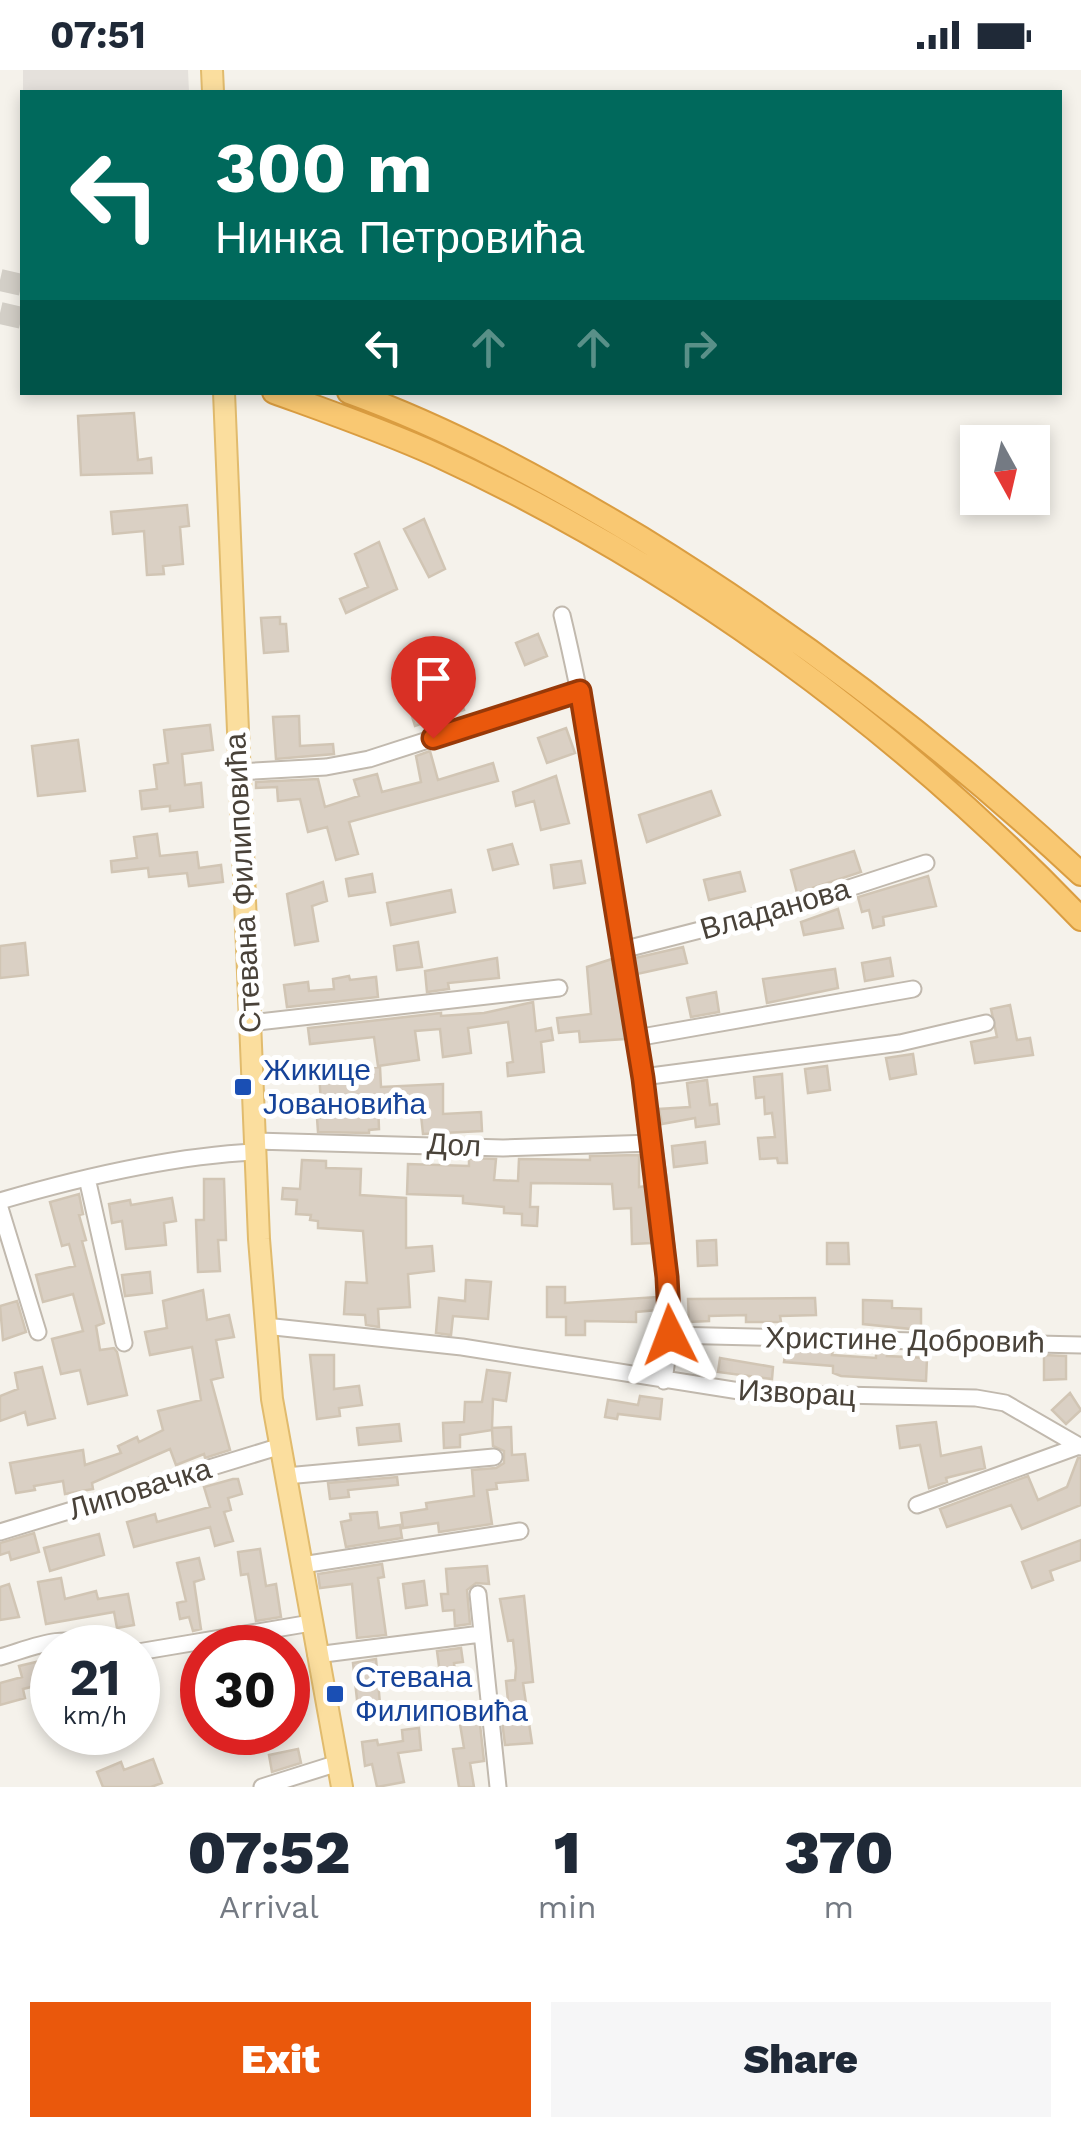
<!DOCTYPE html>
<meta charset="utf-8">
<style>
body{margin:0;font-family:"Work Sans",sans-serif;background:#f6f6f7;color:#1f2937;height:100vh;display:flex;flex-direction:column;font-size:38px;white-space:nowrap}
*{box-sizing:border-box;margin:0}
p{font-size:32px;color:#747a83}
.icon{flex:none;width:55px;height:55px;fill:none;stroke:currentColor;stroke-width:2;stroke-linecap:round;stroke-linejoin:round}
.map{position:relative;height:1717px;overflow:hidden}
.panel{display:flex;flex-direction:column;background:#fff;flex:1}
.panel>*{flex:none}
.banner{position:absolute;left:20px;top:20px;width:1042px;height:305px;border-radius:0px;box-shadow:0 5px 15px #0003;background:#00695c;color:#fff;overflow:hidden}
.needle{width:65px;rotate:172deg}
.fabs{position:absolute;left:960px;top:355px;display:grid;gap:20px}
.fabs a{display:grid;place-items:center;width:90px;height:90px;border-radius:0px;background:#fff;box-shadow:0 5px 15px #0003;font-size:50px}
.speed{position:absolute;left:30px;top:1555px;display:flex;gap:20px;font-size:50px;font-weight:700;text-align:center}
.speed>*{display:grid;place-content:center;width:130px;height:130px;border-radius:50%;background:#fff;box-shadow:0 5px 15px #0003;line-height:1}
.speed small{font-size:25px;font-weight:400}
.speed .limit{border:15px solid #d22;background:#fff;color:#111}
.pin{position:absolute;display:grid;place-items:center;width:85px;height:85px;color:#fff;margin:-102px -42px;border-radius:50% 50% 50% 0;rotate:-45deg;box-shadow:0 0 10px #0007}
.pin .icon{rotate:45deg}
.me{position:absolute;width:110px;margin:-55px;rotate:357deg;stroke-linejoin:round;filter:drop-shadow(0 0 8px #0008)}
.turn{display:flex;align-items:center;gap:35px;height:210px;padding:0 30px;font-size:45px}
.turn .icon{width:130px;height:130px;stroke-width:2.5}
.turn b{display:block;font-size:70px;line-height:85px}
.lanes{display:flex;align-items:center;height:95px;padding:0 30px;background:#0003;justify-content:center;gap:50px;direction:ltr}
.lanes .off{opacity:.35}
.eta{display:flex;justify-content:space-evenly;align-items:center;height:170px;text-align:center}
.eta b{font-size:60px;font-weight:800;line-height:70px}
.primary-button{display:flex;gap:20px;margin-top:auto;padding:20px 30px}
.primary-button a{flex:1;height:115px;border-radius:0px;background:#ea580c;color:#fff;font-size:40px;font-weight:800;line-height:115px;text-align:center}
.primary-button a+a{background:#f6f6f7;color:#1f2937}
.status{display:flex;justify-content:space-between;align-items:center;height:70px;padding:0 50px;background:#fff;direction:ltr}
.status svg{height:28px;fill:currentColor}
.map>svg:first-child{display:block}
.industrial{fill:#e5e1dc}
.building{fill:#dad0c4;stroke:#d1c5b4;stroke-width:2.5}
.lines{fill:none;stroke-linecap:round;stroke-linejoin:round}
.highway-tunnel{stroke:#d3cfc7;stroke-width:22;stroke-dasharray:22 11;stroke-linecap:butt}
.minor-casing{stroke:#c1b9ae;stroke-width:19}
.major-casing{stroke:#e1bb6d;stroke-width:24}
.highway-casing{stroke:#da9d41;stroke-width:26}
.minor{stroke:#fff;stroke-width:15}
.major{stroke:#fbde9e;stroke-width:20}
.highway{stroke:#f9c872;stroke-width:22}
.route-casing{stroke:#983908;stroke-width:25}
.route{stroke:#ea580c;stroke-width:18}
.transit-dot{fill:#1a4fb4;stroke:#fff;stroke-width:4}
.labels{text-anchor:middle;stroke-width:10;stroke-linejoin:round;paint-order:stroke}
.street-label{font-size:30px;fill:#494239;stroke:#fff}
.transit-label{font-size:30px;fill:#164399;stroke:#fff;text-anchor:start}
</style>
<div class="status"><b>07:51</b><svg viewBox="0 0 49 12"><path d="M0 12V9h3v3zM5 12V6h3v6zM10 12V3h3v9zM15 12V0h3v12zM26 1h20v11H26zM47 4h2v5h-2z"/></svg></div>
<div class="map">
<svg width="1081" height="1717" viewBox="0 0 1081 1717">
<rect width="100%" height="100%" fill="#f5f2eb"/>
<path class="industrial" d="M 23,0 L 188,0 L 189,22 L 23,22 Z"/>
<path class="building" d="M 134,343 L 138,390 L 151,388 L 152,403 L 81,405 L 78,346 Z
M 187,435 L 189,456 L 180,457 L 183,494 L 163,496 L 164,504 L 147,505 L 144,461 L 113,464 L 111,442 Z
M 424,449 L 445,499 L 429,507 L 404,459 Z
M 379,472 L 397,519 L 346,543 L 340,529 L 368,517 L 355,484 Z
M 280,547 L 280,554 L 286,554 L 288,581 L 264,583 L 261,548 Z
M 538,564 L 547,586 L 525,595 L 516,573 Z
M 457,618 L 464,640 L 415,656 L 408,633 Z
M 299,646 L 300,676 L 333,674 L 334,684 L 276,689 L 273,647 Z
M 210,655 L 213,680 L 182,684 L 185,715 L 201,713 L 203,737 L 170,741 L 170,736 L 142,739 L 140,721 L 157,719 L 154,695 L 168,693 L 164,660 Z
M 566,658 L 575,683 L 547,693 L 538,668 Z
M 78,670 L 85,721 L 38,726 L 32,676 Z
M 430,681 L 438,710 L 493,693 L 498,711 L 349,752 L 358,784 L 336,790 L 327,757 L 308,762 L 300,729 L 278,731 L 277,717 L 256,718 L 256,712 L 318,709 L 325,737 L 359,726 L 354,710 L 377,704 L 382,722 L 421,712 L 416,686 Z
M 556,706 L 569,753 L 541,760 L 534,731 L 516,736 L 513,722 Z
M 711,721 L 720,745 L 647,772 L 639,745 Z
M 157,764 L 160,786 L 197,782 L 199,798 L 221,795 L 223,812 L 189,816 L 187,803 L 149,807 L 148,798 L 112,802 L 111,791 L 137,788 L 134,767 Z
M 512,774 L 518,794 L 493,800 L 488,780 Z
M 854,781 L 861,802 L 797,823 L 791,800 Z
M 581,791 L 585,813 L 554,818 L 551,795 Z
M 740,802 L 745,821 L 709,830 L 704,810 Z
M 372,804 L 375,822 L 349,826 L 346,809 Z
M 928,806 L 936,836 L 883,847 L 884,855 L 873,858 L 869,840 L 862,842 L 858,827 Z
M 323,812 L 327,831 L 312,836 L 318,871 L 295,875 L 287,824 Z
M 451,820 L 455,842 L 391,855 L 387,833 Z
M 838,839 L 843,858 L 804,865 L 801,852 Z
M 418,872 L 422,897 L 397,900 L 394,876 Z
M 25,873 L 28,905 L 0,908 L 0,876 Z
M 683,877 L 687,893 L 637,904 L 635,888 Z
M 497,888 L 499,908 L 448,913 L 449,919 L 427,922 L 425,901 Z
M 890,888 L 893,906 L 865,911 L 862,893 Z
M 612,889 L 625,969 L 580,972 L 579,961 L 559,963 L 557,948 L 591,944 L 587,897 Z
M 835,899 L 838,918 L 767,933 L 763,909 Z
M 349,906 L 350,910 L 376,907 L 378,927 L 287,937 L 284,915 L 308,912 L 309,921 L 334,919 L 333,909 Z
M 716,922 L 719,942 L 691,947 L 687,928 Z
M 533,932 L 536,961 L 551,958 L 553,970 L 541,972 L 544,1002 L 508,1006 L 507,993 L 513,992 L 508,952 L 468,958 L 471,983 L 443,987 L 440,959 L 415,961 L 419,990 L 378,996 L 374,967 L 310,974 L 308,958 L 441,943 L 441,946 L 484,943 Z
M 1010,935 L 1017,970 L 1030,968 L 1033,985 L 975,993 L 971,972 L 997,967 L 991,939 Z
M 913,984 L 916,1004 L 890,1009 L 886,988 Z
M 827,996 L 830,1020 L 808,1023 L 805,999 Z
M 380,997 L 381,1017 L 443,1014 L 443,1044 L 481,1042 L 482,1061 L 423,1064 L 419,1026 L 378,1032 L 379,1059 L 369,1060 L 369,1063 L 318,1062 L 317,1048 L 322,1048 L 319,1003 Z
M 782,1004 L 787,1093 L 778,1093 L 777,1088 L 760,1089 L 758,1068 L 775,1067 L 772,1043 L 765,1044 L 764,1027 L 756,1028 L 754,1007 Z
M 707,1010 L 710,1035 L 717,1034 L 719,1054 L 696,1057 L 695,1048 L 662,1054 L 659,1039 L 690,1037 L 687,1013 Z
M 705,1072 L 707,1093 L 674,1097 L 672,1076 Z
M 639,1085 L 639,1117 L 648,1116 L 649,1124 L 651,1173 L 632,1174 L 631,1138 L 614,1139 L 612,1114 L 531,1113 L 530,1137 L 538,1137 L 537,1156 L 522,1155 L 522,1144 L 504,1143 L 504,1137 L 463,1133 L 463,1126 L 407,1124 L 408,1094 L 469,1096 L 469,1088 L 496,1089 L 494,1110 L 518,1111 L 519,1089 L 590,1090 L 590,1086 Z
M 302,1090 L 326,1091 L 326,1098 L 361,1099 L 360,1125 L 406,1128 L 406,1178 L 432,1176 L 434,1201 L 408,1204 L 410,1237 L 378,1239 L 379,1257 L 366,1255 L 365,1245 L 344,1244 L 346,1212 L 367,1213 L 363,1161 L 318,1158 L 318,1151 L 310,1150 L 311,1145 L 296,1144 L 297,1130 L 282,1129 L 283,1118 L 300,1119 Z
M 204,1109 L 224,1109 L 226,1170 L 218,1170 L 220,1201 L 198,1202 L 196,1150 L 204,1150 Z
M 79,1124 L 83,1144 L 79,1145 L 86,1170 L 82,1171 L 104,1253 L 96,1256 L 100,1280 L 114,1278 L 117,1282 L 127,1325 L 88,1334 L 80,1300 L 61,1304 L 52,1269 L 83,1261 L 73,1224 L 43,1232 L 36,1205 L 75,1196 L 69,1174 L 62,1176 L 50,1132 Z
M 172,1128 L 176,1151 L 164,1153 L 166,1175 L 126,1179 L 122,1151 L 112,1153 L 109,1134 L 130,1130 L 131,1135 Z
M 716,1170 L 717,1195 L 698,1196 L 697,1171 Z
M 827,1173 L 848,1173 L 849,1194 L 827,1194 Z
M 150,1202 L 152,1223 L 125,1226 L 122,1205 Z
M 466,1210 L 491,1212 L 488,1249 L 453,1246 L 451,1265 L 436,1263 L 439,1228 L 465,1231 Z
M 547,1217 L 565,1217 L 565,1233 L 657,1227 L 657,1240 L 636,1242 L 636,1252 L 585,1251 L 585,1265 L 566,1265 L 566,1247 L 547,1247 Z
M 203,1220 L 207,1250 L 229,1245 L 234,1267 L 216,1270 L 223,1307 L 211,1310 L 230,1380 L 205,1388 L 204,1384 L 176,1395 L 170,1379 L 92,1413 L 93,1419 L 65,1424 L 63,1411 L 34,1416 L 35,1420 L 16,1423 L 10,1393 L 83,1380 L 85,1395 L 121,1383 L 118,1376 L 137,1367 L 139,1372 L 163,1360 L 158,1341 L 201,1330 L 192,1277 L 150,1285 L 145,1262 L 167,1258 L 163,1231 Z
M 815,1228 L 816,1245 L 780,1246 L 781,1252 L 746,1252 L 746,1245 L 709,1246 L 709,1251 L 689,1252 L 688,1229 Z
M 863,1230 L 892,1231 L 892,1238 L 921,1239 L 921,1260 L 863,1254 Z
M 17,1231 L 26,1262 L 3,1270 L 0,1236 Z
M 786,1279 L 833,1280 L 832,1285 L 876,1288 L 876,1281 L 888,1282 L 887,1286 L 927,1288 L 926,1311 L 841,1306 L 833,1303 L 833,1296 L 784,1292 Z
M 310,1285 L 334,1285 L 334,1319 L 359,1316 L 362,1335 L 339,1338 L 340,1346 L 317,1349 Z
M 1044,1285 L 1066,1286 L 1066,1309 L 1044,1310 Z
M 720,1288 L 773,1297 L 772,1309 L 718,1302 Z
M 42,1297 L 55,1348 L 28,1355 L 25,1342 L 0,1351 L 0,1326 L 18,1319 L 15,1303 Z
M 487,1300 L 510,1303 L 506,1331 L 493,1329 L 492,1358 L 511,1357 L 512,1385 L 525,1384 L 528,1410 L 496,1413 L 497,1419 L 487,1420 L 492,1454 L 439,1462 L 438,1453 L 403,1458 L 401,1443 L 427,1439 L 426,1433 L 474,1426 L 472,1400 L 496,1398 L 504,1393 L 504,1381 L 493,1376 L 492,1360 L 460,1365 L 460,1377 L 444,1378 L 443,1353 L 464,1352 L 465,1332 L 482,1332 Z
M 1070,1323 L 1081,1340 L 1066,1354 L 1052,1340 Z
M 640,1326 L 662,1329 L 660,1349 L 618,1344 L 617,1349 L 605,1347 L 608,1330 L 638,1335 Z
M 936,1352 L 941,1386 L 981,1377 L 985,1398 L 946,1408 L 947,1412 L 929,1418 L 920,1375 L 900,1378 L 897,1356 Z
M 399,1354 L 401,1371 L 359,1375 L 357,1358 Z
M 1078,1388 L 1081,1388 L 1081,1435 L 1022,1459 L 1011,1435 L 947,1457 L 940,1439 L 1028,1406 L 1038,1430 L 1067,1417 Z
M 397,1407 L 398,1415 L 348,1420 L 349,1427 L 330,1429 L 328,1413 Z
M 233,1409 L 238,1409 L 242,1424 L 228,1428 L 231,1440 L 224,1442 L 233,1471 L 215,1476 L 210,1457 L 134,1477 L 127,1452 L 155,1444 L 157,1452 L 210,1437 L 204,1417 Z
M 377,1442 L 379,1458 L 400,1455 L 402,1468 L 346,1477 L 341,1452 L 351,1450 L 350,1444 Z
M 34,1463 L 39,1482 L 11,1490 L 9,1482 L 0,1485 L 0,1473 Z
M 99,1464 L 104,1485 L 50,1501 L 44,1478 Z
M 1081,1470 L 1081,1490 L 1050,1501 L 1053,1510 L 1032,1518 L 1022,1492 Z
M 260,1479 L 266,1516 L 276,1514 L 281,1547 L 256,1551 L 248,1504 L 241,1505 L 238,1482 Z
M 199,1488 L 204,1509 L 194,1512 L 201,1559 L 193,1561 L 189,1547 L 180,1549 L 177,1533 L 186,1531 L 177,1493 Z
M 382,1494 L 384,1507 L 378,1508 L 386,1565 L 357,1568 L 352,1514 L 320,1518 L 318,1504 Z
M 487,1496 L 489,1514 L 476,1513 L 467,1520 L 470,1554 L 455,1556 L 454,1540 L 443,1541 L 441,1524 L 448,1524 L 446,1499 Z
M 61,1508 L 65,1529 L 96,1521 L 98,1529 L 128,1524 L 134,1555 L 117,1558 L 114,1542 L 46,1554 L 38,1512 Z
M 424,1511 L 427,1535 L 406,1538 L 403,1514 Z
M 9,1514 L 19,1547 L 0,1550 L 0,1517 Z
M 524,1526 L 533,1612 L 523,1613 L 532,1673 L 505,1675 L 502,1651 L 510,1650 L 506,1611 L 515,1610 L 516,1598 L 513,1570 L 508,1571 L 500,1529 Z
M 461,1578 L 463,1592 L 454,1593 L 457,1617 L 442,1619 L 437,1581 Z
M 376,1589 L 381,1645 L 359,1648 L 353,1593 Z
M 40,1591 L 47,1613 L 23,1619 L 25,1628 L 0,1635 L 0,1613 L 22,1607 L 19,1596 Z
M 479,1645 L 484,1691 L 470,1693 L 474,1717 L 459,1717 L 453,1679 L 464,1678 L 459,1648 Z
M 419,1658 L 421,1680 L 398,1683 L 404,1712 L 377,1717 L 372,1694 L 365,1696 L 362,1672 L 377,1670 L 378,1675 L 403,1671 L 402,1660 Z
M 298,1679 L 301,1693 L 272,1702 L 269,1685 Z
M 153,1689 L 162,1713 L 151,1717 L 103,1717 L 97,1702 L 121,1692 L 124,1700 Z"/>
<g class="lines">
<path class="highway-tunnel" d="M 0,210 L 22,215
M 0,243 L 22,248"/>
<defs>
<path id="minor" d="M 562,545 C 594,678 611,814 633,949 C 650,1057 681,1205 664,1311
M 238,702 L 326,697 L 369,689 L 580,621
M 622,880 L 794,836 L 926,793
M 249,953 L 559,918
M 636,968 L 913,919
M 643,1007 L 900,973 L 986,953
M 255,1071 L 503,1078 L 652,1073
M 87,1108 L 124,1273
M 0,1131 C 82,1107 170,1086 255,1082
M 0,1138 L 38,1262
M 265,1256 L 462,1277 L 752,1323 L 976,1328 L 1005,1333 L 1081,1377
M 669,1265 L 1081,1275
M 286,1406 L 494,1387
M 917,1435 L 1079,1376
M 0,1462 L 281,1376
M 302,1495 L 520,1461
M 478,1524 L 498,1717
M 138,1582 L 311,1553
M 316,1585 L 481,1564
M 0,1587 C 29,1579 65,1561 92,1578
M 262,1717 L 338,1693"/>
<path id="major" d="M 212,0 L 213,22
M 224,322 L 259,1169 L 272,1329 L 342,1717"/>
<path id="highway" d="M 274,322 C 329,342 384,361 437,385 C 678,496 898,658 1081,849
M 349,322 C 451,359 548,412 641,468 C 800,566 945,677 1081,804"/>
</defs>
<use href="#minor" class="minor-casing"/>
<use href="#major" class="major-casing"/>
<use href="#highway" class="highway-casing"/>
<use href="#minor" class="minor"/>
<use href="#major" class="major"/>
<use href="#highway" class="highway"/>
</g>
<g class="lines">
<defs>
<path id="route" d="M 433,668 L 580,621 L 643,1008 L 667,1207 L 670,1265"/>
</defs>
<use href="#route" class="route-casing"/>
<use href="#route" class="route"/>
</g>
<g class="transit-dot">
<rect x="233" y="1007" width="20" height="20" rx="5"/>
<rect x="325" y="1614" width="20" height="20" rx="5"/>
</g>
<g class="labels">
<g class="street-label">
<text transform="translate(243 813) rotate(-93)" y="10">Стевана Филиповића</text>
<text transform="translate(775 839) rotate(-16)" y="10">Владанова</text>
<text transform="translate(454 1075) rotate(3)" y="10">Дол</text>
<text transform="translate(905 1270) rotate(1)" y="10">Христине Добровић</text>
<text transform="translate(797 1323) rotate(3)" y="10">Изворац</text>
<text transform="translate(140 1419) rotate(-17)" y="10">Липовачка</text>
</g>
<g class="transit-label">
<text x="263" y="1010">Жикице<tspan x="263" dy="34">Јовановића</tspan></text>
<text x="355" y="1617">Стевана<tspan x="355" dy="34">Филиповића</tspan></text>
</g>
</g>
</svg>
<div class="fabs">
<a><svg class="needle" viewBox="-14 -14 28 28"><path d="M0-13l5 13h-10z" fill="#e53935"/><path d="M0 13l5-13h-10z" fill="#747a83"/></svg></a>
</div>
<div class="speed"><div>21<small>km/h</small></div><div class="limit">30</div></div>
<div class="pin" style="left:433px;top:668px;background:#d93025"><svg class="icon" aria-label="arrive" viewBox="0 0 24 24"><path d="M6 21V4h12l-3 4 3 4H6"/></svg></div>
<svg class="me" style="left:670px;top:1265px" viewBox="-20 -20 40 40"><path d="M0-17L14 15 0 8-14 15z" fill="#ea580c" stroke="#fff" stroke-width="4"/></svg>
<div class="banner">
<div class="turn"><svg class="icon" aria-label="left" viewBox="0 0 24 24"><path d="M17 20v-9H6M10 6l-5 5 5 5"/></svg><div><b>300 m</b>Нинка Петровића</div></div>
<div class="lanes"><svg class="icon" aria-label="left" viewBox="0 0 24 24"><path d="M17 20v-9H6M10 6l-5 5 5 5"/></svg><svg class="icon off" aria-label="ahead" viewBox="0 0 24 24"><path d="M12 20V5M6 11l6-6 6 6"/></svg><svg class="icon off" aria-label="ahead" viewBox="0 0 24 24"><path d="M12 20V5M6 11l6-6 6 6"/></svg><svg class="icon off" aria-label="right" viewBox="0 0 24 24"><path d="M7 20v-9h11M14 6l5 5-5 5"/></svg></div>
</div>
</div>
<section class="panel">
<div class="eta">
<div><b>07:52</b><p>Arrival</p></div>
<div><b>1</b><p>min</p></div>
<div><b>370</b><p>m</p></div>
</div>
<div class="primary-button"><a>Exit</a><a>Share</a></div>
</section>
